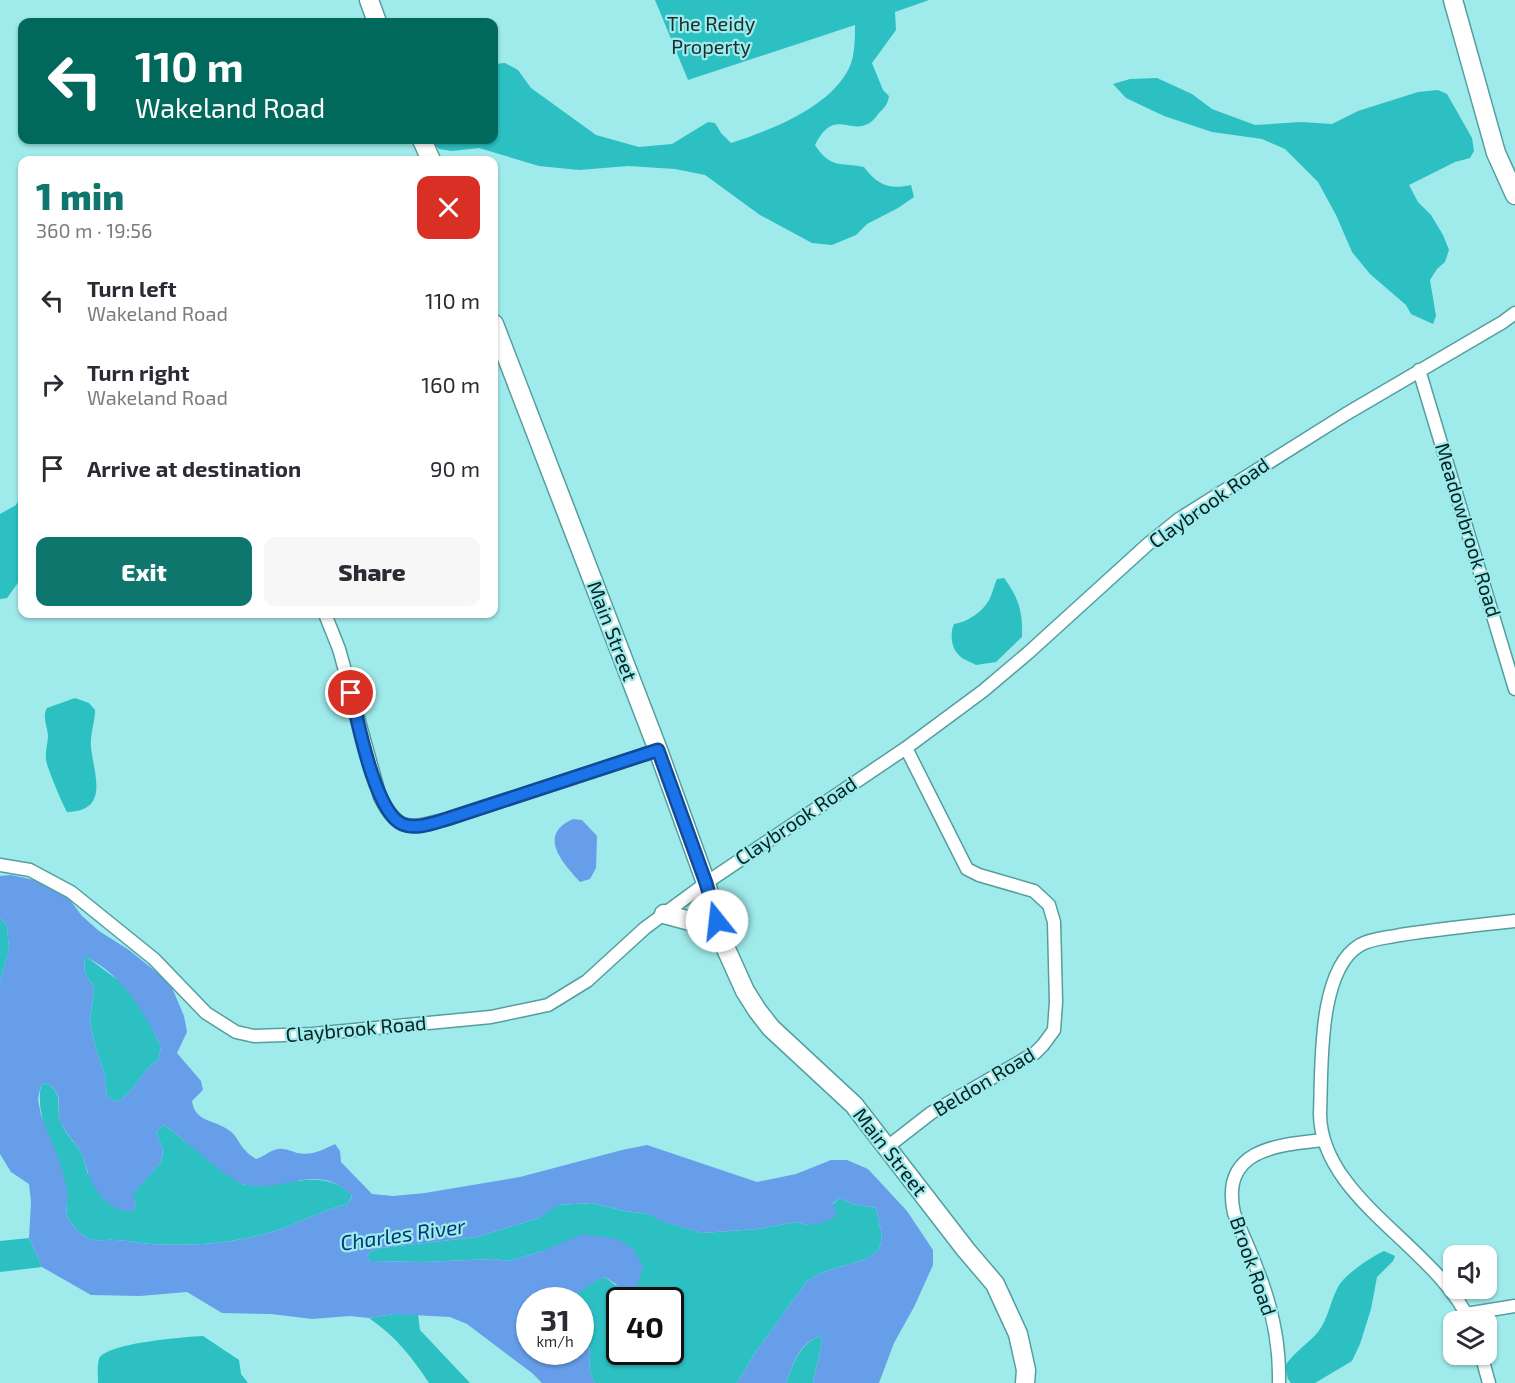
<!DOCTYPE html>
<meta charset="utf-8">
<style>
body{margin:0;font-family:"Exo 2",sans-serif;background:#f7f7f7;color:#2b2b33;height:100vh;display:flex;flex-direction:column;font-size:22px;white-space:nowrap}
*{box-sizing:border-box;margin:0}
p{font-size:20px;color:#7c7c81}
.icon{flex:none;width:33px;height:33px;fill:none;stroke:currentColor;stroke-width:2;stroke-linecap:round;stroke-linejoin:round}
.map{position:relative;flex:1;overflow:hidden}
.drawer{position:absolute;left:18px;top:156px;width:480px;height:462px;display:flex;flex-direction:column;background:#fff;border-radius:12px;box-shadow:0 2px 4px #0004}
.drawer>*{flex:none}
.top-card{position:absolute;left:18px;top:18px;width:480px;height:126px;border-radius:12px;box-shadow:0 2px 4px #0004;background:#00695c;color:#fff;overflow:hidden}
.controls{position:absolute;left:1443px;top:1245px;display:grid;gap:12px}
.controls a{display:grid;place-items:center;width:54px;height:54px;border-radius:12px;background:#fff;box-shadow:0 2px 4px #0004;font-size:30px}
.speed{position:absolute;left:516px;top:1287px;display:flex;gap:12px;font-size:30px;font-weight:700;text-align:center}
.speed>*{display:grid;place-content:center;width:78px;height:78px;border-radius:50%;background:#fff;box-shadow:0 2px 4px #0004;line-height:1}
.speed small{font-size:15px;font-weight:400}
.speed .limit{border:3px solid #111;border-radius:9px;background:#fff;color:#111}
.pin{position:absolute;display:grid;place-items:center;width:51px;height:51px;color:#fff;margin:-26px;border:3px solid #fff;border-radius:50%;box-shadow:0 2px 6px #0007}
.me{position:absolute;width:66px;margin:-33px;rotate:344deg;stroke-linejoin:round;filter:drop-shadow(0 0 4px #0008)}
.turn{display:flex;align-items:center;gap:21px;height:126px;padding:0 18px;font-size:27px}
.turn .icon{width:78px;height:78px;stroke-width:2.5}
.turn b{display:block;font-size:42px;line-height:51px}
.round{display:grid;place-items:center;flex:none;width:63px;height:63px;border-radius:12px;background:#f7f7f7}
.headline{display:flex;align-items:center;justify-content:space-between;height:102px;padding:0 18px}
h1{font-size:36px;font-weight:800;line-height:45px;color:#0f766e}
.primary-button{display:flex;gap:12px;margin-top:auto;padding:12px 18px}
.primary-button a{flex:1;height:69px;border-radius:12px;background:#0f766e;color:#fff;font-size:24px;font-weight:800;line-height:69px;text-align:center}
.primary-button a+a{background:#f7f7f7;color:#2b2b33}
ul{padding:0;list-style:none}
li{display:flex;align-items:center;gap:18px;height:84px;padding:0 18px}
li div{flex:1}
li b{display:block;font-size:22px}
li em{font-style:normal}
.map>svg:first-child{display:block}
.green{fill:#2cc0c3;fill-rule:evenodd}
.water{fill:#679eea;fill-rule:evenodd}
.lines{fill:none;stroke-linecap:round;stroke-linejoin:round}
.street-casing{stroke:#549e9f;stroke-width:15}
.secondary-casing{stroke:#549e9f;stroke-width:21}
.street{stroke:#fff;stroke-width:12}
.secondary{stroke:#fff;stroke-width:18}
.route-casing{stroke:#114b97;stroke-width:15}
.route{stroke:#1a73e8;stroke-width:10}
.labels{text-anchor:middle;stroke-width:4.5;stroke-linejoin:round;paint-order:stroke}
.park-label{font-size:20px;fill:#152e2f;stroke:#9feaeb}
.street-label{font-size:20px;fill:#032324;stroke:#9feaeb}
.water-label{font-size:21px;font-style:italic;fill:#00377a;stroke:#9feaeb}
</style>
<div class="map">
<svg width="1515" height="1383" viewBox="0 0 1515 1383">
<rect width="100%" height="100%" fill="#9feaeb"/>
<path class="green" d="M 655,0 L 929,0 L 895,12 L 896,30 L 872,63 L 883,90 L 889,96 C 888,103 886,106 880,112 C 877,115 874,120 871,122 C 849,137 835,106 815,145 C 831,169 839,162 864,167 C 877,185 890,190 911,185 L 914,197 L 898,208 L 867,224 L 856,235 L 832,245 L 812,243 L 760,215 L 705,175 L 675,169 L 628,166 L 579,170 L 539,166 L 479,148 L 452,151 L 439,149 L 431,140 L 494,140 L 494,64 L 505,63 L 518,70 L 531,88 L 596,135 L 639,147 L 672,144 L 708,122 L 715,123 L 721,133 L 731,143 C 771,130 832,107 850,66 C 855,55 855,36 855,25 L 688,80 Z
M 1157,78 L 1192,94 L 1212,109 L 1255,125 L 1301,122 L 1332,124 L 1358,111 L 1418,92 L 1438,90 L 1447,94 L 1472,138 L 1474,151 L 1470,158 L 1455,162 L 1409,185 L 1418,202 L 1431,215 L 1443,235 L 1449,250 L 1445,262 L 1437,269 L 1430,280 L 1436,316 L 1433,324 L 1411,314 L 1406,305 L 1370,274 L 1352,252 L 1336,215 L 1318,182 L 1285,149 L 1262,139 L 1212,132 L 1164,116 L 1126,98 L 1113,84 L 1130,79 Z
M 22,495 L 22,560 L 20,580 L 7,598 L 0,599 L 0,514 L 16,505 Z
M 1004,578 C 1019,598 1023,613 1022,637 L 996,662 L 976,665 C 971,662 961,659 958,654 C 951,647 950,633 954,624 C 968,622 984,611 990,598 C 993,592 994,585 997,579 Z
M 75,698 L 89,703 L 95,710 C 95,722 90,734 91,747 C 94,775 110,811 67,812 C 63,805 46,766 46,759 C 45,751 48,743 48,735 C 47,726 42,716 47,708 Z
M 0,918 L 7,925 L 9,950 L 0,982 Z
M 84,955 L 122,983 L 143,1010 L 161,1047 L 158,1060 C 141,1071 135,1092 117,1102 L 107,1096 L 105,1075 L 95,1046 L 90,1021 L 94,987 L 85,973 Z
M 47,1083 C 65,1095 55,1106 61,1122 C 65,1135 77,1143 82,1155 C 85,1160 86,1168 88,1174 L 136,1204 L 132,1194 L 161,1162 L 163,1150 L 156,1132 L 164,1125 C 179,1135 235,1184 246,1185 C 282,1189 323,1165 352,1195 L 348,1204 C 318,1211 291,1228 261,1235 C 226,1244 187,1246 151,1244 C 139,1243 127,1240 115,1240 C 103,1239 95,1243 84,1236 C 77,1232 71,1222 66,1215 C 74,1165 32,1130 41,1085 Z
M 840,1198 L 852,1204 L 876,1208 L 882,1236 L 879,1250 L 866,1259 L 824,1272 L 807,1281 L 755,1353 L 737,1383 L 595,1383 C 582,1363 599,1353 581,1335 L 580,1300 L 564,1300 C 575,1293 593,1281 605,1277 L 615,1285 L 636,1289 L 543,1251 L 509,1261 L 494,1259 L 424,1262 L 370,1261 L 367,1256 L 371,1251 L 381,1248 L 477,1237 L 539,1218 L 557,1205 L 592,1203 L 625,1211 L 649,1214 L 662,1221 L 702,1233 L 758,1229 L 795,1222 L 807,1225 ZM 620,1300 L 670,1300 L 670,1352 L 620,1352 Z
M 29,1238 L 42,1267 L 0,1272 L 0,1241 Z
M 1384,1251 L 1395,1256 L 1393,1261 L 1377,1277 L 1371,1309 L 1360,1344 L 1352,1361 L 1315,1383 L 1291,1383 L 1288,1379 L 1285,1366 C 1294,1352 1308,1344 1318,1332 C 1328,1319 1330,1303 1337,1289 C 1343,1275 1371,1257 1384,1251 Z
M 394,1314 L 418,1314 L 420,1330 L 470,1383 L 429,1383 C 412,1357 395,1336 369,1318 Z
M 203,1336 L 239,1360 L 241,1374 L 248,1383 L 98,1383 C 98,1376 97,1366 99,1359 C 105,1343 185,1337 203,1336 Z
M 821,1336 C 823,1349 815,1369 813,1383 L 786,1383 C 793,1364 800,1342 821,1336 Z"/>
<path class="water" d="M 573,819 L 582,820 L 597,836 L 596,868 L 590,879 L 580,882 C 562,862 537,835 573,819 Z
M 11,875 L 44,882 L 70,900 L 82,916 L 99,931 L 129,950 L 170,983 L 184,1016 L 187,1032 L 177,1053 L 201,1081 L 203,1090 L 192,1101 C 195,1123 215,1119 230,1131 C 237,1136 239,1144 245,1150 C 248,1154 252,1156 256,1159 C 264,1157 270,1150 278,1149 C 285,1148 291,1151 297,1153 C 311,1156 323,1150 335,1144 L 340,1151 L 341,1162 L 372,1194 L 393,1196 L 425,1193 L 520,1177 L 622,1150 L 647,1145 L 757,1182 L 796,1174 L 831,1160 L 847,1160 L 868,1169 L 907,1211 L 933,1250 L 933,1265 L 914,1307 L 894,1343 L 879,1383 L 813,1383 C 815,1370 823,1348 821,1336 C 799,1342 793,1364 786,1383 L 737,1383 L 755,1353 L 807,1281 L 824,1272 L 866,1259 L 879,1250 L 882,1236 L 876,1208 L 852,1204 L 840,1198 L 833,1203 L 837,1216 L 822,1223 L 807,1225 L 795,1222 L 758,1229 L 702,1233 L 661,1221 L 649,1214 L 625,1211 L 592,1203 L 558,1205 L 539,1218 L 477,1237 L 381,1248 L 371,1251 L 367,1256 L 370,1261 L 424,1262 L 494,1259 L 509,1261 L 543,1251 L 583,1234 L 618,1239 L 634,1250 L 643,1267 L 636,1289 L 623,1289 L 605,1277 C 590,1282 578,1296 563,1300 C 554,1303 540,1300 530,1300 L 530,1352 L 580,1352 L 581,1335 C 599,1353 582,1363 595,1383 L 542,1383 L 532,1373 L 467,1324 L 450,1317 L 394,1314 L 369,1318 L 350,1316 L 312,1319 L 271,1314 L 222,1313 L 187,1292 L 140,1296 L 91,1295 L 42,1267 L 29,1238 L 31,1202 L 29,1184 L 11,1172 L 0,1154 L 0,982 L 9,950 L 7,925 L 0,918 L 0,876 ZM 84,956 C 122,974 143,1010 161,1047 L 158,1060 C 141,1071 135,1092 117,1102 L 107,1096 L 105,1075 L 95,1046 L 90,1021 L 94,987 L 85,973 ZM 47,1083 C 64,1094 57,1104 60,1120 C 64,1133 77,1143 82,1155 C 85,1160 86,1167 88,1173 C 95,1192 110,1213 133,1211 L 136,1205 L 133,1194 L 161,1162 L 163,1150 L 156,1132 L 164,1125 C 182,1137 230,1182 246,1185 C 283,1193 320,1161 352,1196 L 348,1204 C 318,1211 291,1228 261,1235 C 226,1244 187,1246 151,1244 C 139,1243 127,1240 115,1240 C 103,1239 95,1243 84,1236 C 77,1232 71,1222 66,1215 L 68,1193 L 60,1162 L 41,1115 L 38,1099 L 41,1085 Z"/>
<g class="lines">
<defs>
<path id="street" d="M 1419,370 L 1515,689
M 325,614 L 339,649 L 380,797 C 399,834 411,828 447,819 L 658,750
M 0,865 L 30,870 L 71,892 L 154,959 L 206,1013 L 236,1032 L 254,1036 L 313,1034 L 491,1017 L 548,1005 L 587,981 L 645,928 L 706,883 L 906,748 L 983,691 L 1028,653 L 1148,544 L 1179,519 L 1346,414 L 1503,322 L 1515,313
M 886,1148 L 931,1113 L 1035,1053 L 1043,1045 L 1054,1030 L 1056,1002 L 1054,922 L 1049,905 L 1034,891 L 979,875 L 967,869 L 906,748
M 1466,1314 L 1515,1306
M 1470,1322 C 1437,1247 1321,1199 1320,1114 C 1322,1069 1317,970 1360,945 C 1372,938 1387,938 1400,935 C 1439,929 1477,925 1515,921
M 1481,1354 L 1489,1383
M 1279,1383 C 1280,1345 1271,1304 1257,1269 C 1250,1250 1241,1232 1234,1213 C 1220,1149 1277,1145 1323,1140"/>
<path id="secondary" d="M 369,0 L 377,22
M 1453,0 L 1496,153 L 1515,195
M 422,140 L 431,160
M 494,324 L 658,750 L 706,883 L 722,940 L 745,991 L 757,1010 L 771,1028 L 854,1105 L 966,1250 L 995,1284 L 1018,1334 L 1026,1370 L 1025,1383
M 664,914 L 694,922 L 722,940"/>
</defs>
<use href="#street" class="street-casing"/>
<use href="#secondary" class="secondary-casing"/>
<use href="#street" class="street"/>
<use href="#secondary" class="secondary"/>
</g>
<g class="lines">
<defs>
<path id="route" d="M 351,693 C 358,722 375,812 402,824 C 416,830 433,823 447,819 L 658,750 L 706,883 L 717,921"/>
</defs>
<use href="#route" class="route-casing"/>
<use href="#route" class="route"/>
</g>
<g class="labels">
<g class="park-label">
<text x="711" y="31">The Reidy<tspan x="711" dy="23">Property</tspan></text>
</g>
<g class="street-label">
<text transform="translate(1209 503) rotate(-35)" y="7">Claybrook Road</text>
<text transform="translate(1468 530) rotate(73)" y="7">Meadowbrook Road</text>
<text transform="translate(612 631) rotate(69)" y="7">Main Street</text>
<text transform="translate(796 821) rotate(-34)" y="7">Claybrook Road</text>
<text transform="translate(356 1029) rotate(-5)" y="7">Claybrook Road</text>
<text transform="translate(984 1082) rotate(-31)" y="7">Beldon Road</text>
<text transform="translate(890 1152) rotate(52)" y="7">Main Street</text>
<text transform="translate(1253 1266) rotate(71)" y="7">Brook Road</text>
</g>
<g class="water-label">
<text transform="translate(403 1235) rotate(-8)" y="7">Charles River</text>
</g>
</g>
</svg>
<div class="controls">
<a><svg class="icon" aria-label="sound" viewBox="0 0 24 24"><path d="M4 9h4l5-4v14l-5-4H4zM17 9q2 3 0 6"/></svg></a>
<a><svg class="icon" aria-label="layers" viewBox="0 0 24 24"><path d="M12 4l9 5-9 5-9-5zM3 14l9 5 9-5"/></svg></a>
</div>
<div class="speed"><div>31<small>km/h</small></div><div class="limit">40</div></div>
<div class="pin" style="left:351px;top:693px;background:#d93025"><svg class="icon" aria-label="arrive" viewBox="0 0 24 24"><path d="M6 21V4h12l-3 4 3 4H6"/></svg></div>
<svg class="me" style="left:717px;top:921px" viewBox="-20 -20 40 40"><circle r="19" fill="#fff"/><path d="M0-13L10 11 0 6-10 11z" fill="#1a73e8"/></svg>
<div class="top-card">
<div class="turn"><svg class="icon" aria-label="left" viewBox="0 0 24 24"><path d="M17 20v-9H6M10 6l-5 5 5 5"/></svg><div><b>110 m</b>Wakeland Road</div></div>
</div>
<section class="drawer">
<div class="headline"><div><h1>1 min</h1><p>360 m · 19:56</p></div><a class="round" style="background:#d93025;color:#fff"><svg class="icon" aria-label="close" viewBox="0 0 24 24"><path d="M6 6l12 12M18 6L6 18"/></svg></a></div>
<ul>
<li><svg class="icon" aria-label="left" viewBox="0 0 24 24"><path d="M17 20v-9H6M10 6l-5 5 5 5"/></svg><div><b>Turn left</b><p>Wakeland Road</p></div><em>110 m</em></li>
<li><svg class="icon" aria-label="right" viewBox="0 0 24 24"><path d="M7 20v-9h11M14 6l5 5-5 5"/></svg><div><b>Turn right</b><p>Wakeland Road</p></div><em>160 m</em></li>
<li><svg class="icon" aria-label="arrive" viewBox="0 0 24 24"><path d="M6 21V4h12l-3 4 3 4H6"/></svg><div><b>Arrive at destination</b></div><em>90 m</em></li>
</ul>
<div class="primary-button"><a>Exit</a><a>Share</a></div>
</section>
</div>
